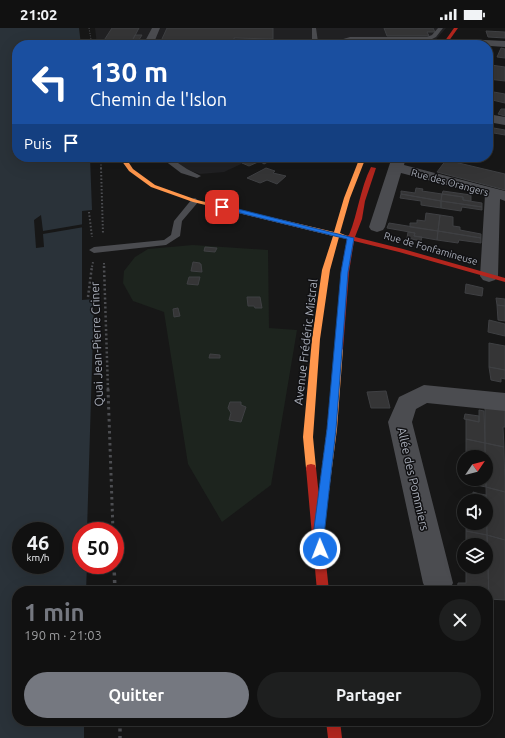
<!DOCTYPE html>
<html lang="fr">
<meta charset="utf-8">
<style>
body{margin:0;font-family:Ubuntu,sans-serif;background:#1e1f1f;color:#f1f3f6;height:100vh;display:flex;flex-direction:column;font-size:15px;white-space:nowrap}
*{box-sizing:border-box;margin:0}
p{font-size:13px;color:#9c9d9f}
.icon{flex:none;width:22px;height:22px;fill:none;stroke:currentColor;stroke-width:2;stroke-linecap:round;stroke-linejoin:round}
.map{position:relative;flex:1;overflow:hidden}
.drawer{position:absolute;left:12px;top:558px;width:481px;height:140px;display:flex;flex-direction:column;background:#111;border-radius:16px;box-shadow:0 4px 16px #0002,0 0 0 1px #303131}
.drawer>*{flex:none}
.guide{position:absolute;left:12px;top:12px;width:481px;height:122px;border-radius:16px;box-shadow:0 4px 16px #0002,0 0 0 1px #303131;background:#1a4fa0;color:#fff;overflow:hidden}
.needle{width:26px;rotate:55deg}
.buttons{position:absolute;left:457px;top:422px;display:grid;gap:8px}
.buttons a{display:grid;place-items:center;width:36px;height:36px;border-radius:50%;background:#111;box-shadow:0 4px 16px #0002,0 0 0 1px #303131;font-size:20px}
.speed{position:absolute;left:12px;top:494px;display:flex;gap:8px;font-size:20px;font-weight:700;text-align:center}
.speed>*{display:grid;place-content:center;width:52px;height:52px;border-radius:50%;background:#111;box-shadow:0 4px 16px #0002,0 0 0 1px #303131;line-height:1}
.speed small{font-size:10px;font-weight:400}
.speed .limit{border:6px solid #d22;background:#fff;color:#111}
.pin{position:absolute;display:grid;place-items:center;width:34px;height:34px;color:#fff;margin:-17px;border-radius:8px;box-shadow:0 2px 6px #0006}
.me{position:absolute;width:44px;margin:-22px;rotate:359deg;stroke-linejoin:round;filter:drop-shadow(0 0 3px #0008)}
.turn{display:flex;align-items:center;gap:14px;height:84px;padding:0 12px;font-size:18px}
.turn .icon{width:52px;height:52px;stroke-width:2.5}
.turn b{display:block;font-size:28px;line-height:34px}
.then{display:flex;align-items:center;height:38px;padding:0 12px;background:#0003;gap:8px;font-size:15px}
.round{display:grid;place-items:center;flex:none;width:42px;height:42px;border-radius:21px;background:#1e1f1f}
.overview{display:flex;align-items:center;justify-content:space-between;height:68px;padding:0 12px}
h1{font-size:24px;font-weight:700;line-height:30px;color:#757880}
.button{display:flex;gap:8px;margin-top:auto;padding:8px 12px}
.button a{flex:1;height:46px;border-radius:24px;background:#757880;color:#fff;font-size:16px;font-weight:700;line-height:46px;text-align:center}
.button a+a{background:#1e1f1f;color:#f1f3f6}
.status{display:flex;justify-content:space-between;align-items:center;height:28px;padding:0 20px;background:#111;direction:ltr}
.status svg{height:11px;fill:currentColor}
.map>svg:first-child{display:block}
.built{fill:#212123}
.green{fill:#1d241e}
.water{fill:#2a3239;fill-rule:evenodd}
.pier{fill:#171717}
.building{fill:#353536;stroke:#3f4043}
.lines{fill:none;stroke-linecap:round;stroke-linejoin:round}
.path-far5{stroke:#4d4e52;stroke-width:1;stroke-dasharray:1 1.5;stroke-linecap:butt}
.path-far4{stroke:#4d4e52;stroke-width:1.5;stroke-dasharray:1 1.5;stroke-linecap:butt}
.path-far3{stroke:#4d4e52;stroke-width:2;stroke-dasharray:1.5 2;stroke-linecap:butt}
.path-far2{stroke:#4d4e52;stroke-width:2.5;stroke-dasharray:2 2.5;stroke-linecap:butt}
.path-far1{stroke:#4d4e52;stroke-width:3;stroke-dasharray:2.5 3.5;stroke-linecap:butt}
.path{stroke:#4d4e52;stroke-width:3.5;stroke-dasharray:3 4.5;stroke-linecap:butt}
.lane{fill:#4b4c50;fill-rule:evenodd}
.street{fill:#4b4c50;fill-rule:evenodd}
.slow{fill:#ff974d;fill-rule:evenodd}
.jam{fill:#b3261e;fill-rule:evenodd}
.route{fill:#1a73e8;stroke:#114b97}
.labels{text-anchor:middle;stroke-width:3;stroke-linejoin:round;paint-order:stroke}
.far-street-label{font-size:10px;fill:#a8adb8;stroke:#111113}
.street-label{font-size:12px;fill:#a8adb8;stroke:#111113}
</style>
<div class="status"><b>21:02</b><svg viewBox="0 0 49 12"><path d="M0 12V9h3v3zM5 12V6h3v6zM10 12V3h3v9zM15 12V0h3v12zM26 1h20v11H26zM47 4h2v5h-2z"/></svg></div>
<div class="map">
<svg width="505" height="710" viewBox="0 0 505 710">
<rect width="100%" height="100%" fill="#171717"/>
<path class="built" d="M 95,0 L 446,0 L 431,17 L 97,17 Z
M 152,129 L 256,129 L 224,144 L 200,146 Z"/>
<path class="green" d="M 193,217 L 268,222 L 269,300 L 297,302 L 271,457 L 222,494 L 188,436 L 164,284 L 133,273 L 123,255 L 124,243 L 135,229 L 148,221 Z"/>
<path class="water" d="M 0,0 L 79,0 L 81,17 L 17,17 L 17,129 L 90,129 L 92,182 L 82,183 L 82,272 L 94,271 L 87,503 L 81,503 L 81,537 L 87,537 L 86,563 L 17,563 L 17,693 L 84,693 L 84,710 L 0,710 ZM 21,503 L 55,503 L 55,537 L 21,537 Z"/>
<path class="pier" d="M 41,187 L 43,203 L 84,196 L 84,199 L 43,206 L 44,219 L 36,220 L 34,192 Z"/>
<path class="building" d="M 112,0 L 139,0 L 130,17 L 101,17 Z
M 167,0 L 273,0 L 273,11 L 234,10 L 234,11 L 238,12 L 238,13 L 234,14 L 161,13 Z
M 384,0 L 433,0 L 435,4 L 427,4 L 429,8 L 387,8 Z
M 486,3 L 505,4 L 505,10 L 488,9 Z
M 135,7 L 142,7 L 137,15 L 131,15 Z
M 391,14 L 425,15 L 426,16 L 392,17 Z
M 501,20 L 505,21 L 505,30 L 497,29 Z
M 491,37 L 505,39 L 505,53 L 488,51 L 488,43 Z
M 488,63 L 505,66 L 505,75 L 488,71 Z
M 501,81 L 505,81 L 505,88 L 498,86 Z
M 488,99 L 505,102 L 505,107 L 488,104 Z
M 270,129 L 277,129 L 264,136 L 261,134 Z
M 250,130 L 258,134 L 249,138 L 242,135 Z
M 446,132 L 505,146 L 505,162 L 437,144 Z
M 266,140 L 275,143 L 273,145 L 286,148 L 277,156 L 267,152 L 260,155 L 247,150 Z
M 416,160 L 423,161 L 422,163 L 442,166 L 441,173 L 401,166 L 401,163 L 415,165 Z
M 443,163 L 471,167 L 471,173 L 463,172 L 463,169 L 442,166 Z
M 401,166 L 441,173 L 441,180 L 421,177 L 421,173 L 400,170 Z
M 442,166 L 463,169 L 463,172 L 482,175 L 482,179 L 441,173 Z
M 441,173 L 482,179 L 482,182 L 462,179 L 461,183 L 441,180 Z
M 426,185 L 440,187 L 438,203 L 410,199 L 410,195 L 417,195 L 417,192 L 425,193 Z
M 440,187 L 453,189 L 453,198 L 460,199 L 460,202 L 481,206 L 481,210 L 438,203 Z
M 389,195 L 438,203 L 437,212 L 414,208 L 415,205 L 387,200 Z
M 438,203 L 481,210 L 481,215 L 459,212 L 458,215 L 437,212 Z
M 408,204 L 415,205 L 414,208 L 422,209 L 421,213 L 407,210 Z
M 205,219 L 217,220 L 215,224 L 204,223 Z
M 193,234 L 200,235 L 200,236 L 201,236 L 202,244 L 191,243 Z
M 189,249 L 200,249 L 198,257 L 187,256 Z
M 466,256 L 483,260 L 482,268 L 465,265 Z
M 247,269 L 260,269 L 262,280 L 255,280 L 254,278 L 248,278 Z
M 496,270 L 505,271 L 505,278 L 497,277 Z
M 497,277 L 505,278 L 505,293 L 498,292 Z
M 178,280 L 180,288 L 174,289 L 173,281 Z
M 489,292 L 505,296 L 505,308 L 488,304 Z
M 489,315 L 505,318 L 505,342 L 489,339 Z
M 210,326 L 220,327 L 220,330 L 209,330 Z
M 489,339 L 505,342 L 505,351 L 501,350 L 501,354 L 491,352 Z
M 386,363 L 390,380 L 371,380 L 367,364 Z
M 230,374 L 241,374 L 241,377 L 246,379 L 241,394 L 229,392 L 231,385 L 228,380 Z
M 485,377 L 505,381 L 505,399 L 503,399 L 504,419 L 485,415 Z
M 479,382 L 484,383 L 485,415 L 466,411 L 466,391 L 479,394 Z
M 465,386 L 479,388 L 479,394 L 464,391 Z
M 466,411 L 485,415 L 485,429 L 466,429 Z
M 485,415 L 504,419 L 505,464 L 486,459 Z
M 466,451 L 486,451 L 486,459 L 466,455 Z
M 486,459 L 505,464 L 505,512 L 487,507 Z
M 473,464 L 480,466 L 481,473 L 473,473 Z
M 480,466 L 486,467 L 487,507 L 466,503 L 466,495 L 486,495 L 486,473 L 481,473 Z
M 466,503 L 487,507 L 489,571 L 488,563 L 457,563 L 458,555 L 466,555 L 466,539 L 486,539 L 486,517 L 466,517 Z
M 487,507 L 505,512 L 505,572 L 489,571 Z"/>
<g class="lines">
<path class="path-far5" d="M 89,0 L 92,17
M 488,41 L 490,37"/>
<path class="path-far4" d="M 101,129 L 101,141"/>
<path class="path-far3" d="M 101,140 L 103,206
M 89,184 L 92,209
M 104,235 L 104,239
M 92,239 L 93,234"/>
<path class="path-far2" d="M 104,238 L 108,362
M 88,269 L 92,238"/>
<path class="path-far1" d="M 108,361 L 113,503"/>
<path class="path" d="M 114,537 L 115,563
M 120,693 L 120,710"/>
<path class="lane" d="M 312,0 L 316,0 L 318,14 L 311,17 L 303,17 L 312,13 Z
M 438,0 L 443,0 L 436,9 L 428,13 L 350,13 L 332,17 L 323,17 L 350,9 L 427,9 L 432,7 Z
M 160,129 L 169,129 L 187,141 L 201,148 L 197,150 L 181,145 Z
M 195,170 L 199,173 L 182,193 L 180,208 L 166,217 L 94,225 L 89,222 L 94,219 L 164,212 L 171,207 L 174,193 L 192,171 Z"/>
<path class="street" d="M 152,0 L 160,0 L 153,17 L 143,17 Z
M 465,11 L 505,13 L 505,19 L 462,16 L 460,14 L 462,12 Z
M 488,86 L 505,89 L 505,97 L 488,94 Z
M 392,129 L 406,129 L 404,137 L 505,163 L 505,173 L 500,171 L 498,248 L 495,252 L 489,254 L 483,252 L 480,248 L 485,167 L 401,145 L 385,199 L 383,202 L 377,204 L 371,202 L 369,199 Z
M 424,357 L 505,365 L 505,383 L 427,375 L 416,381 L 412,394 L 453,555 L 449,563 L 427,563 L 423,555 L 388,394 L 399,369 Z"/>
<path class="slow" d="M 119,129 L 125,129 L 133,141 L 155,157 L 197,172 L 334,204 L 344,170 L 360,129 L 366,129 L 350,170 L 340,205 L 350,209 L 347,211 L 339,209 L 330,242 L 320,311 L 313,409 L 316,440 L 315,443 L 311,444 L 307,443 L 306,440 L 303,409 L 312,311 L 322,242 L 333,208 L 193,174 L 151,159 L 129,143 Z
M 339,318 L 343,321 L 337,401 L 328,471 L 327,474 L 323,476 L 319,474 L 318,471 L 327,401 L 335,321 Z"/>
<path class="jam" d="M 454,0 L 458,0 L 446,17 L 442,17 Z
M 371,139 L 376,140 L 365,173 L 362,191 L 355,209 L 403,221 L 505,250 L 505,254 L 399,224 L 354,213 L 349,244 L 343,321 L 339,324 L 335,321 L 341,244 L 347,211 L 344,209 L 349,207 C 358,185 360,161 371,139 Z
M 311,436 L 315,437 L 316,440 L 329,563 L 317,563 L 306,440 L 307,437 Z
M 326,693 L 340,693 L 342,710 L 328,710 Z"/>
</g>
<path class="route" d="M 222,177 L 354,210 L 348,244 L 336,401 L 324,508 L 326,521 L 324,525 L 320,527 L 316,525 L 313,508 L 327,401 L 341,244 L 347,211 L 219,180 L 219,178 Z"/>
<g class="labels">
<g class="far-street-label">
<text transform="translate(450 154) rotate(15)" y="4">Rue des Orangers</text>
<text transform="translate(431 220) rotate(16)" y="4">Rue de Fonfamineuse</text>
</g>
<g class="street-label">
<text transform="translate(306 314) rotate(-83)" y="4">Avenue Frédéric Mistral</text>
<text transform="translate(97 316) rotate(-92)" y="4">Quai Jean-Pierre Criner</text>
<text transform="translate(413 451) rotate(77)" y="4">Allée des Pommiers</text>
</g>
</g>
</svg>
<div class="buttons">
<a><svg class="needle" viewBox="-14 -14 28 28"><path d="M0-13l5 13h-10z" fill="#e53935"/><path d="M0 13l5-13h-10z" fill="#9c9d9f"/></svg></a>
<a><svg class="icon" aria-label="sound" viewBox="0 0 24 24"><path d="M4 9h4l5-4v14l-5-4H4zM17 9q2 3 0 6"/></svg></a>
<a><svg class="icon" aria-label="layers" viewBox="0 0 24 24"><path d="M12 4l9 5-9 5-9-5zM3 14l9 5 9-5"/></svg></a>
</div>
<div class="speed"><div>46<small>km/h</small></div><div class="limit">50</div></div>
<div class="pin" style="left:222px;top:179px;background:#d93025"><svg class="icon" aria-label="arrive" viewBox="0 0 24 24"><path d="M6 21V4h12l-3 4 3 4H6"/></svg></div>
<svg class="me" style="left:320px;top:521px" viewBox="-20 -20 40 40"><circle r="17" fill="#1a73e8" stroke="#fff" stroke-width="3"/><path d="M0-11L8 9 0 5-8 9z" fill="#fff"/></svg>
<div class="guide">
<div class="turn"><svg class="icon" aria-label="left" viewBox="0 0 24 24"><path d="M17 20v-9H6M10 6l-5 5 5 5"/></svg><div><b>130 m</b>Chemin de l'Islon</div></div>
<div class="then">Puis<svg class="icon" aria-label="arrive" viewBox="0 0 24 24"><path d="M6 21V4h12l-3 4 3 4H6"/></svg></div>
</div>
<section class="drawer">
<div class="overview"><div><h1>1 min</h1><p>190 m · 21:03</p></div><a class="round"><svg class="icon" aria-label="close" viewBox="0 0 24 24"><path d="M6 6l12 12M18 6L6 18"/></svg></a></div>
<div class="button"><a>Quitter</a><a>Partager</a></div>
</section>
</div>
